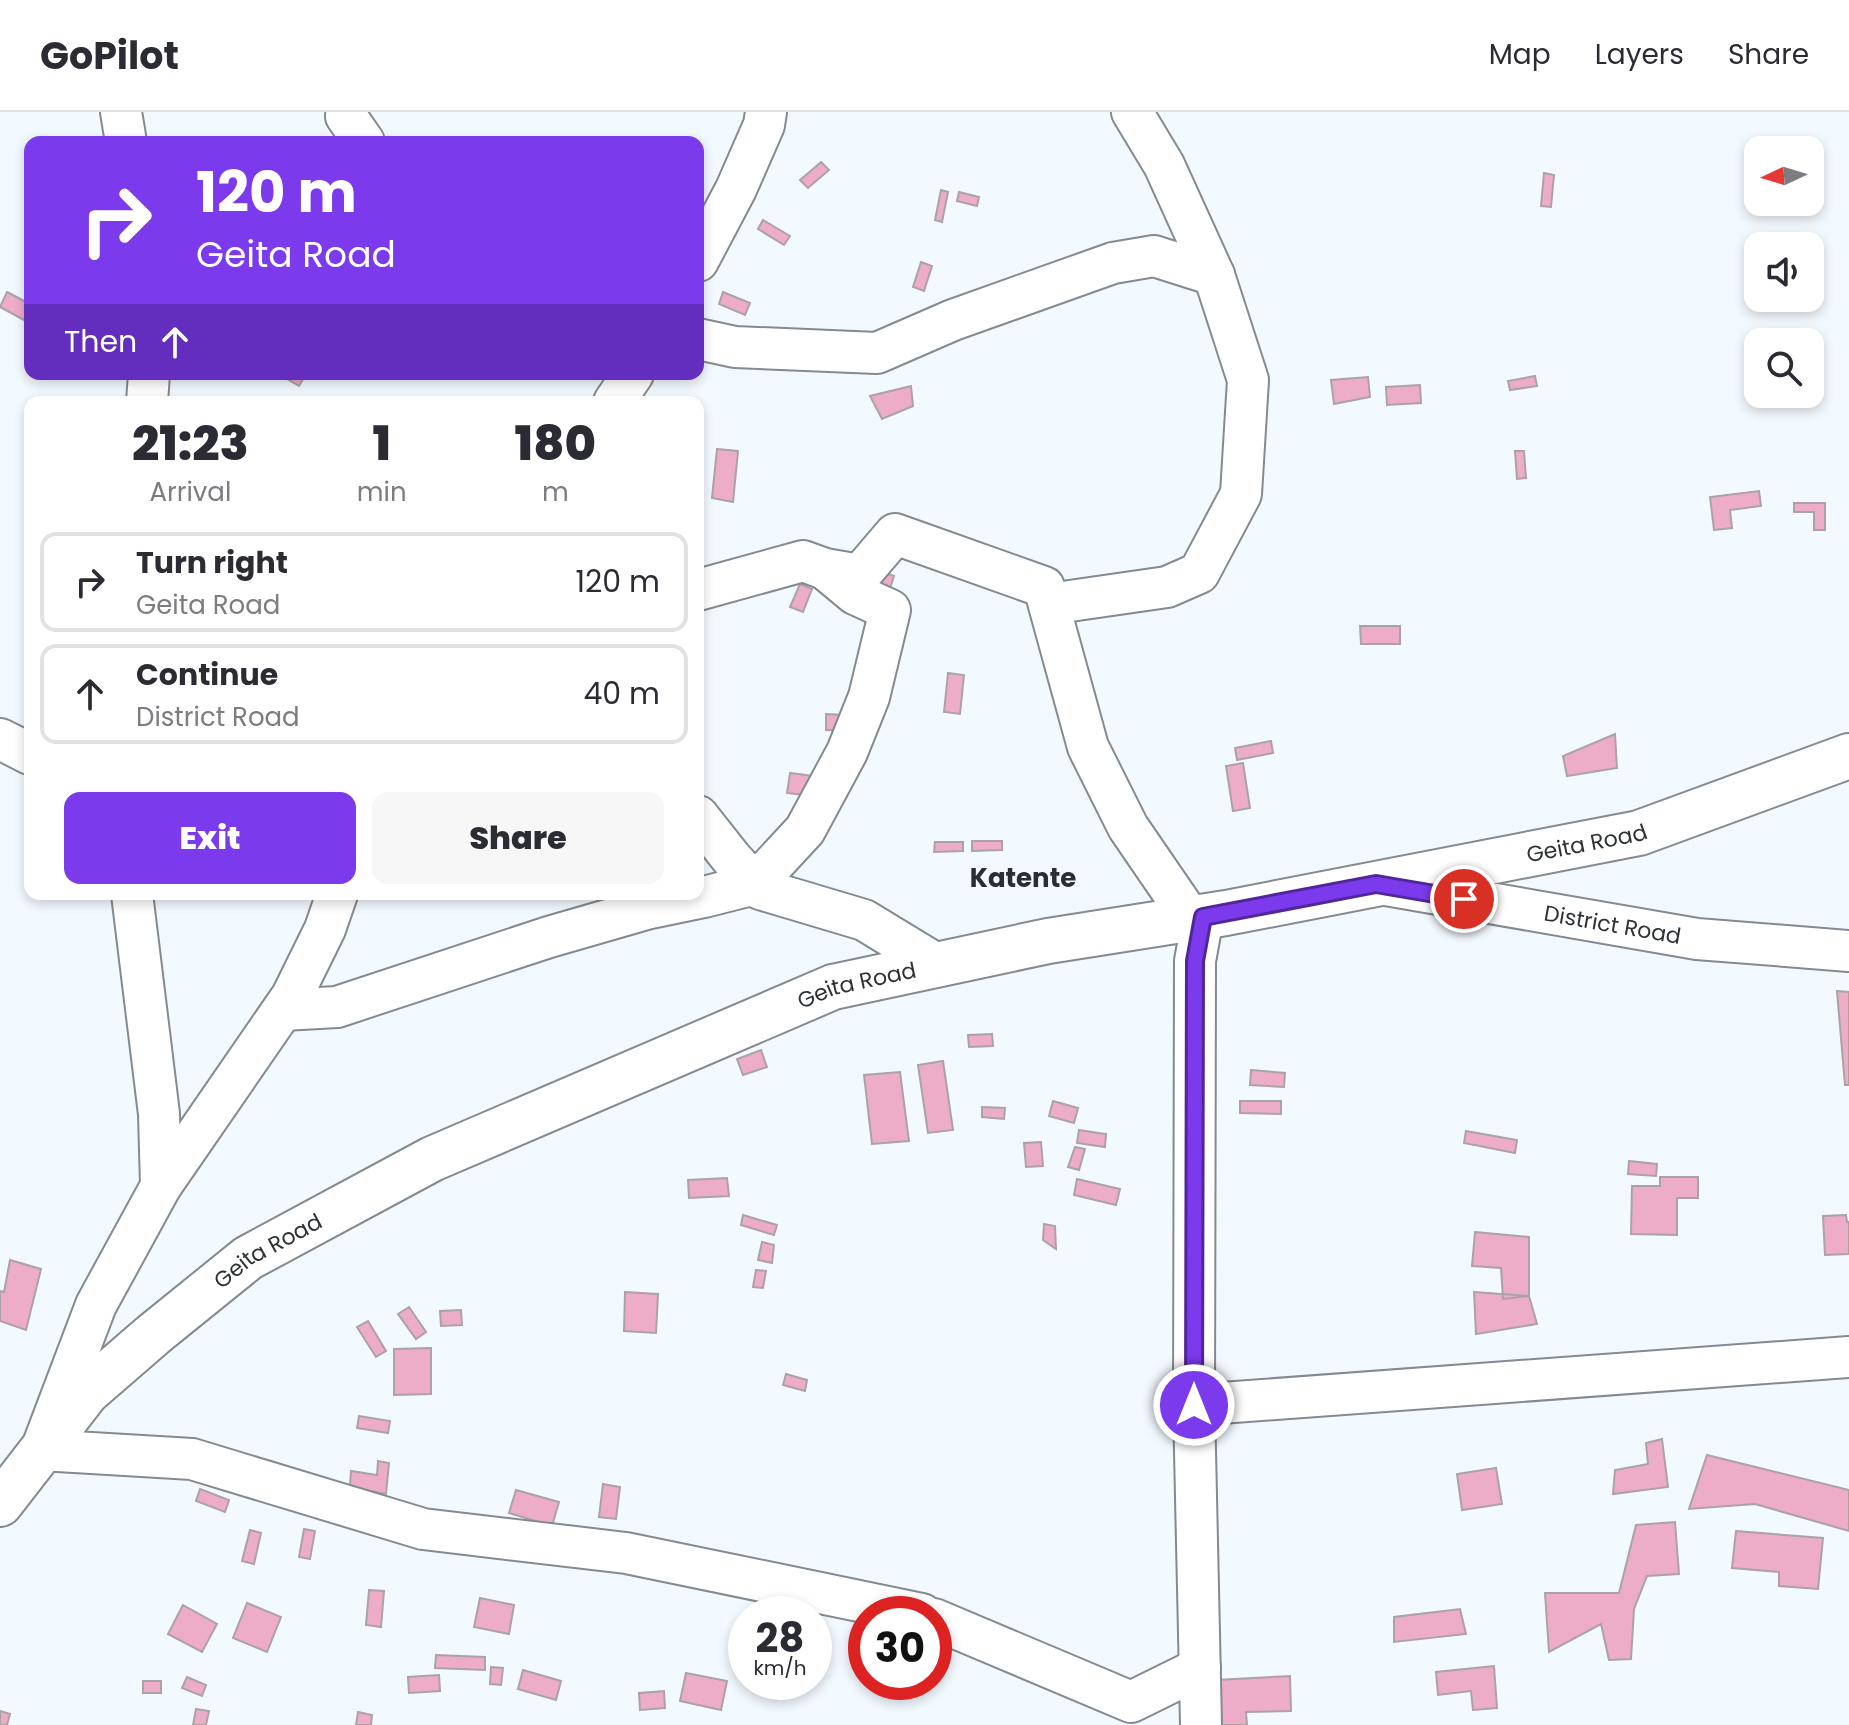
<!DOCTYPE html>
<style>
body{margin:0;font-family:Poppins,sans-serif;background:#f7f7f7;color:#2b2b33;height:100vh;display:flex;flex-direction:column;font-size:30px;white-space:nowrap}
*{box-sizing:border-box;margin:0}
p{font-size:26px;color:#7c7c81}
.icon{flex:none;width:44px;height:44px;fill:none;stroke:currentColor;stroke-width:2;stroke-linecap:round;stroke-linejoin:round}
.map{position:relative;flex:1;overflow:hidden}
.details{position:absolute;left:24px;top:284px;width:680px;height:504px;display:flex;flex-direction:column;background:#fff;border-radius:16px;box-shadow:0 4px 12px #0003}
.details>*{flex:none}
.hud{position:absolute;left:24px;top:24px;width:680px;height:244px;border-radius:16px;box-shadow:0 4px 12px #0003;background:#7c3aed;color:#fff;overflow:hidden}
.needle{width:52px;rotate:266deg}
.controls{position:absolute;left:1744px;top:24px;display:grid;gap:16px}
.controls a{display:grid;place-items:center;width:80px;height:80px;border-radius:16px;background:#fff;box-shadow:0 4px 12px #0003;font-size:40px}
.speed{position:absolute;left:728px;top:1484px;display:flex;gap:16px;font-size:40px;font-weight:700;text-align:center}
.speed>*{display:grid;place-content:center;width:104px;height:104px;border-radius:50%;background:#fff;box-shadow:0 4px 12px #0003;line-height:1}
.speed small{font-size:20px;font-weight:400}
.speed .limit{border:12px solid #d22;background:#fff;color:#111}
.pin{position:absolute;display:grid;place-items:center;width:68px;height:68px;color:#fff;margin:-34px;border:4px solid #fff;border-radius:50%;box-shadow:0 2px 8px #0007}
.me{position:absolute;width:88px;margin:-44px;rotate:0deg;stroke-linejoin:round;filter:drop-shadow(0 0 6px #0008)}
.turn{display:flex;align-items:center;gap:28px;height:168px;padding:0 40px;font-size:36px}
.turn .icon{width:104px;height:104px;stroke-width:2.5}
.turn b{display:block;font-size:56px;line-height:68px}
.then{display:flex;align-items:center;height:76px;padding:0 40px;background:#0003;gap:16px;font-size:30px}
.eta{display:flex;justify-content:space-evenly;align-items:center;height:136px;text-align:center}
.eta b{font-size:48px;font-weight:800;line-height:56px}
.button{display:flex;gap:16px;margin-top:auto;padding:16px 40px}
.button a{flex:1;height:92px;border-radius:16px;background:#7c3aed;color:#fff;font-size:32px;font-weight:800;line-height:92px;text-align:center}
.button a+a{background:#f7f7f7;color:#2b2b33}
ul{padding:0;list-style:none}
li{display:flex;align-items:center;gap:24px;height:100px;margin:0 16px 12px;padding:0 24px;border:4px solid #e1e1e2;border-radius:16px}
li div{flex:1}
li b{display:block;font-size:30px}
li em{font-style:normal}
header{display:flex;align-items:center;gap:48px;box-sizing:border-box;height:112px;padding:0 40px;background:#fff;border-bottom:2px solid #e1e1e2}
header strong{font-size:38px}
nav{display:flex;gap:44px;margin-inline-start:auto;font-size:28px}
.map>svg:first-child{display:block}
.building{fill:#edadc8;stroke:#aca2a6;stroke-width:2}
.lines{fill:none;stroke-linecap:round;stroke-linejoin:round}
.minor-casing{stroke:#838a90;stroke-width:44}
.major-casing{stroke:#838a90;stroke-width:48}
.minor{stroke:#fff;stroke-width:40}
.major{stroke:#fff;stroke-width:44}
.route-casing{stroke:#51269a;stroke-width:20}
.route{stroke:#7c3aed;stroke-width:14}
.labels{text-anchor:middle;stroke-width:8;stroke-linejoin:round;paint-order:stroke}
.street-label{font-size:22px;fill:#2f3234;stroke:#f3faff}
.quarter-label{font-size:26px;font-weight:bold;fill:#282e33;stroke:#f3faff}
</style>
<header>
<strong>GoPilot</strong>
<nav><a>Map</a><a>Layers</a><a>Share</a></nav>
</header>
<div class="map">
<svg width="1849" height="1613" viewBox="0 0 1849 1613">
<rect width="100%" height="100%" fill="#f3faff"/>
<path class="building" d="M 821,50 L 829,58 L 808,76 L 800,68 Z
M 1544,61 L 1554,63 L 1551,95 L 1541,94 Z
M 941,78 L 948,80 L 942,110 L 935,108 Z
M 959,80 L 979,85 L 977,94 L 957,89 Z
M 763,108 L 790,124 L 784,133 L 758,117 Z
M 921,150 L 932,154 L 924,179 L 913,175 Z
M 7,180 L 30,192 L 24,208 L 0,195 Z
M 723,180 L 750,191 L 745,203 L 719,192 Z
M 290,262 L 306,262 L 299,274 L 287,267 Z
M 1535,264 L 1537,274 L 1510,278 L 1508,269 Z
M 1368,265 L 1370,285 L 1334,292 L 1331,268 Z
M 1420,273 L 1421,291 L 1387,293 L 1386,275 Z
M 911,274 L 913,294 L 882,307 L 870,284 Z
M 717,337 L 738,339 L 733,390 L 712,386 Z
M 1515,339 L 1524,339 L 1526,366 L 1517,367 Z
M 1759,379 L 1761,394 L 1730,398 L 1732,416 L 1714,418 L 1710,385 Z
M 1794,391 L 1825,391 L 1825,418 L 1814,418 L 1814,400 L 1794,400 Z
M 879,459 L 894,464 L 887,486 L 871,481 Z
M 800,472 L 812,477 L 803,500 L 790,495 Z
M 1360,514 L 1400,514 L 1400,532 L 1361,532 Z
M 948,561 L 964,563 L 960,602 L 944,600 Z
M 826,602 L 846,603 L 846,619 L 826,618 Z
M 1615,622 L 1617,656 L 1567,664 L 1563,644 Z
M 1271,629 L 1273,641 L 1237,648 L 1235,636 Z
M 1243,651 L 1250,696 L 1233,699 L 1226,654 Z
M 790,661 L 822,665 L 819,685 L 787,681 Z
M 972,729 L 1002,729 L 1002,738 L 972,739 Z
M 935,730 L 963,730 L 963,739 L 934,740 Z
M 1837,879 L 1849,880 L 1849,973 L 1845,973 Z
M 992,922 L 993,934 L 969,935 L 968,923 Z
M 761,938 L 767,955 L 743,963 L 737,947 Z
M 943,949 L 953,1018 L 928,1021 L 918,953 Z
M 1251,958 L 1285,961 L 1284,975 L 1250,973 Z
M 900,960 L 909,1029 L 872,1032 L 864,963 Z
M 1053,989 L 1078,996 L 1074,1011 L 1049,1004 Z
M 1240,989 L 1281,989 L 1281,1002 L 1240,1001 Z
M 982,995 L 1005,996 L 1004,1007 L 982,1005 Z
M 1079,1018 L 1106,1022 L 1105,1035 L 1077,1031 Z
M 1466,1019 L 1517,1028 L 1515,1041 L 1464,1031 Z
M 1041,1030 L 1043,1054 L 1026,1055 L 1024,1031 Z
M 1075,1035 L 1085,1037 L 1079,1058 L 1068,1055 Z
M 1629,1049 L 1657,1052 L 1656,1064 L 1628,1062 Z
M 1660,1065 L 1698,1065 L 1698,1086 L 1677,1086 L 1677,1123 L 1631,1122 L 1632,1074 L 1660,1074 Z
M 727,1066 L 729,1084 L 689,1086 L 688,1068 Z
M 1077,1067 L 1120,1077 L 1116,1093 L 1074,1083 Z
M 743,1103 L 777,1113 L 774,1123 L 741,1113 Z
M 1846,1103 L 1847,1110 L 1849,1110 L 1849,1142 L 1825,1143 L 1823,1104 Z
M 1044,1112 L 1055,1114 L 1056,1137 L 1043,1128 Z
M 1475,1120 L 1529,1125 L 1529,1184 L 1503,1187 L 1501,1156 L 1472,1154 Z
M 762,1130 L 774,1133 L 772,1151 L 758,1148 Z
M 10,1148 L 41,1157 L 26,1218 L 0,1209 L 0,1179 L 4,1180 Z
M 756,1158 L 766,1159 L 763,1176 L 753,1175 Z
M 625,1180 L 658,1182 L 656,1221 L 624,1219 Z
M 1474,1180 L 1529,1184 L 1537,1212 L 1476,1222 Z
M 409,1195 L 426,1220 L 416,1227 L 398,1202 Z
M 461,1198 L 462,1213 L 441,1214 L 440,1199 Z
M 368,1209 L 386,1239 L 376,1245 L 357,1215 Z
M 431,1236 L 431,1282 L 394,1283 L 394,1237 Z
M 786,1262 L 807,1268 L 805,1279 L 783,1273 Z
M 359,1304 L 390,1309 L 388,1321 L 357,1316 Z
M 1662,1327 L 1668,1375 L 1613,1382 L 1615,1358 L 1648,1352 L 1646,1331 Z
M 1707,1343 L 1849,1378 L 1849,1419 L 1755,1392 L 1689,1397 Z
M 378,1349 L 389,1351 L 386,1382 L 350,1375 L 351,1359 L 377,1363 Z
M 1496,1356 L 1502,1392 L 1462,1398 L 1457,1362 Z
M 603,1372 L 620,1375 L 616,1407 L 599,1405 Z
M 200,1377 L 229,1388 L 225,1400 L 196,1389 Z
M 516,1378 L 559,1390 L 552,1414 L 509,1401 Z
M 1675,1410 L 1679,1462 L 1647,1464 L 1634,1497 L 1631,1547 L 1609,1548 L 1601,1512 L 1549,1540 L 1545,1481 L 1619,1481 L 1636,1413 Z
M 304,1417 L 315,1419 L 310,1447 L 299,1445 Z
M 250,1418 L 261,1421 L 254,1452 L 242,1449 Z
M 1736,1419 L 1823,1426 L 1818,1477 L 1779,1474 L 1779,1460 L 1732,1456 Z
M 369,1478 L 384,1479 L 381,1515 L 366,1513 Z
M 480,1486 L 514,1493 L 509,1522 L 474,1515 Z
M 247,1491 L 281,1505 L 267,1540 L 233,1526 Z
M 183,1493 L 217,1512 L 202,1540 L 168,1522 Z
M 1460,1497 L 1466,1522 L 1394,1530 L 1394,1505 Z
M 436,1543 L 485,1545 L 485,1558 L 435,1556 Z
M 1494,1554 L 1497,1596 L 1473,1598 L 1471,1579 L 1438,1583 L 1436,1560 Z
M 491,1555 L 503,1556 L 501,1573 L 490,1572 Z
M 523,1558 L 561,1569 L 556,1588 L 518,1577 Z
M 686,1561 L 727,1569 L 721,1598 L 680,1589 Z
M 439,1563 L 440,1579 L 409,1581 L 408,1565 Z
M 1290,1564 L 1291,1599 L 1246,1600 L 1247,1613 L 1218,1613 L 1216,1568 Z
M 187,1565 L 206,1573 L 202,1584 L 182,1576 Z
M 143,1569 L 161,1569 L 161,1581 L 143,1581 Z
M 664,1579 L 665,1596 L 640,1598 L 639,1581 Z
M 196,1597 L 209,1599 L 206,1613 L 193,1613 Z
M 0,1599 L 10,1602 L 7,1613 L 0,1613 Z
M 358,1600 L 372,1603 L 371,1613 L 356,1613 Z"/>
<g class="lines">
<defs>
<g id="minor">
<path d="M 121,0 L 126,30"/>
<path d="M 347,0 L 346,4 L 364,30"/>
<path d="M 698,149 L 736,77 L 764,13 L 766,0"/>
<path d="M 698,227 L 735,235 L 877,241 L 953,208 L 1113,151 L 1154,144 L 1214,163"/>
<path d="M 147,290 L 149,262"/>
<path d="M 614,290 L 633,262"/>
<path d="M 698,478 L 803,449 L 825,457 L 860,463 L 895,422 L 1044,475 L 1088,635 L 1128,715 L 1191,807"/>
<path d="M 1049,492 L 1167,475 L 1199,461 L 1241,382 L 1248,268 L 1214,163 L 1164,53 L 1132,0"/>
<path d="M 0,627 L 30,642"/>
<path d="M 698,704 L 732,747 L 760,777 L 864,808 L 938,853"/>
<path id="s1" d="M 1386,773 L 1697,827 L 1849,839"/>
<path d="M 132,782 L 159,1002 L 161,1074"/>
<path d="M 337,782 L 325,817 L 292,884 L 161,1074 L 96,1193 L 41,1338 L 192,1347 L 423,1417 L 626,1441 L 922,1502"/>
<path d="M 283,898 L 337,895 L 549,825 L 646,797 L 704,785 L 755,772 L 805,718 L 847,640 L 869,585 L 890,498 L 855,482 L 825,457"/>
<path d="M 1194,1293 L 1849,1245"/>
<path d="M 934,1507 L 1131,1590 L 1200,1556"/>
<path d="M 1201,1613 L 1194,1293 L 1195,849 L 1203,805"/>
</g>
<g id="major">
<path id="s2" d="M 0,1392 L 87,1280 L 154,1222 L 248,1146 L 432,1047 L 833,875 L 1048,829 L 1226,801 L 1639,721 L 1849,644"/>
</g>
</defs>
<use href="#minor" class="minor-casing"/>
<use href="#major" class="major-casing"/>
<use href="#minor" class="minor"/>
<use href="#major" class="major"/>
</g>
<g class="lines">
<defs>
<path id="route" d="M 1194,1293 L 1195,849 L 1203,805 L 1376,772 L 1464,787"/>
</defs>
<use href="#route" class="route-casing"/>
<use href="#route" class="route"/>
</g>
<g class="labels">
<g class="street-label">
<text dy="8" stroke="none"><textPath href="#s2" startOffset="1764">Geita Road</textPath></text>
<text dy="8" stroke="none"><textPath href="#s1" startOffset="230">District Road</textPath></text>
<text dy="8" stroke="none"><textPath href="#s2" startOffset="1020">Geita Road</textPath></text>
<text dy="8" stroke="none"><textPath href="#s2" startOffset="372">Geita Road</textPath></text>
</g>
<g class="quarter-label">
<text x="1023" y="775">Katente</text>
</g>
</g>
</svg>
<div class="controls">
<a><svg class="needle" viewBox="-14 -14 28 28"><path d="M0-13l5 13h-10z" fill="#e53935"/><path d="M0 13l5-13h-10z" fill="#7c7c81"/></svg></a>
<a><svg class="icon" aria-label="sound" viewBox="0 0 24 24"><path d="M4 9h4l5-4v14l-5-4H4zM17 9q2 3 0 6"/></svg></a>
<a><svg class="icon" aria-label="search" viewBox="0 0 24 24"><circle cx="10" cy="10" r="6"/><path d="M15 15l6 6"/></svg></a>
</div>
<div class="speed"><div>28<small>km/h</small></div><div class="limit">30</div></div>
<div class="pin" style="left:1464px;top:787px;background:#d93025"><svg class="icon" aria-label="arrive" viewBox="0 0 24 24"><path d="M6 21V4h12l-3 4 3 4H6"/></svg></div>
<svg class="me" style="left:1194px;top:1293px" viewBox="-20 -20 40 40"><circle r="17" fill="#7c3aed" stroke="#fff" stroke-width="3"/><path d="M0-11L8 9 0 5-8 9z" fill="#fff"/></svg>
<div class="hud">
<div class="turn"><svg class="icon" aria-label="right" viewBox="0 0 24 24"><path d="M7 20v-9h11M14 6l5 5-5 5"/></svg><div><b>120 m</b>Geita Road</div></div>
<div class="then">Then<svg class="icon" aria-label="ahead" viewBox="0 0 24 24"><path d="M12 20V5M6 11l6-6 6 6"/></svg></div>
</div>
<section class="details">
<div class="eta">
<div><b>21:23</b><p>Arrival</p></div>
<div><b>1</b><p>min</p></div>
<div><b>180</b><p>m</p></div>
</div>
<ul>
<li><svg class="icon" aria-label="right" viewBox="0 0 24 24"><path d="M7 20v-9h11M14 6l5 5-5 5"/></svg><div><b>Turn right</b><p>Geita Road</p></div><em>120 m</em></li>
<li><svg class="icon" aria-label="ahead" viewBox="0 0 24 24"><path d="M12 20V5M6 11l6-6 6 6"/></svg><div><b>Continue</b><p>District Road</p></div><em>40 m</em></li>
</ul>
<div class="button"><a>Exit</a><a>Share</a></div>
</section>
</div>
